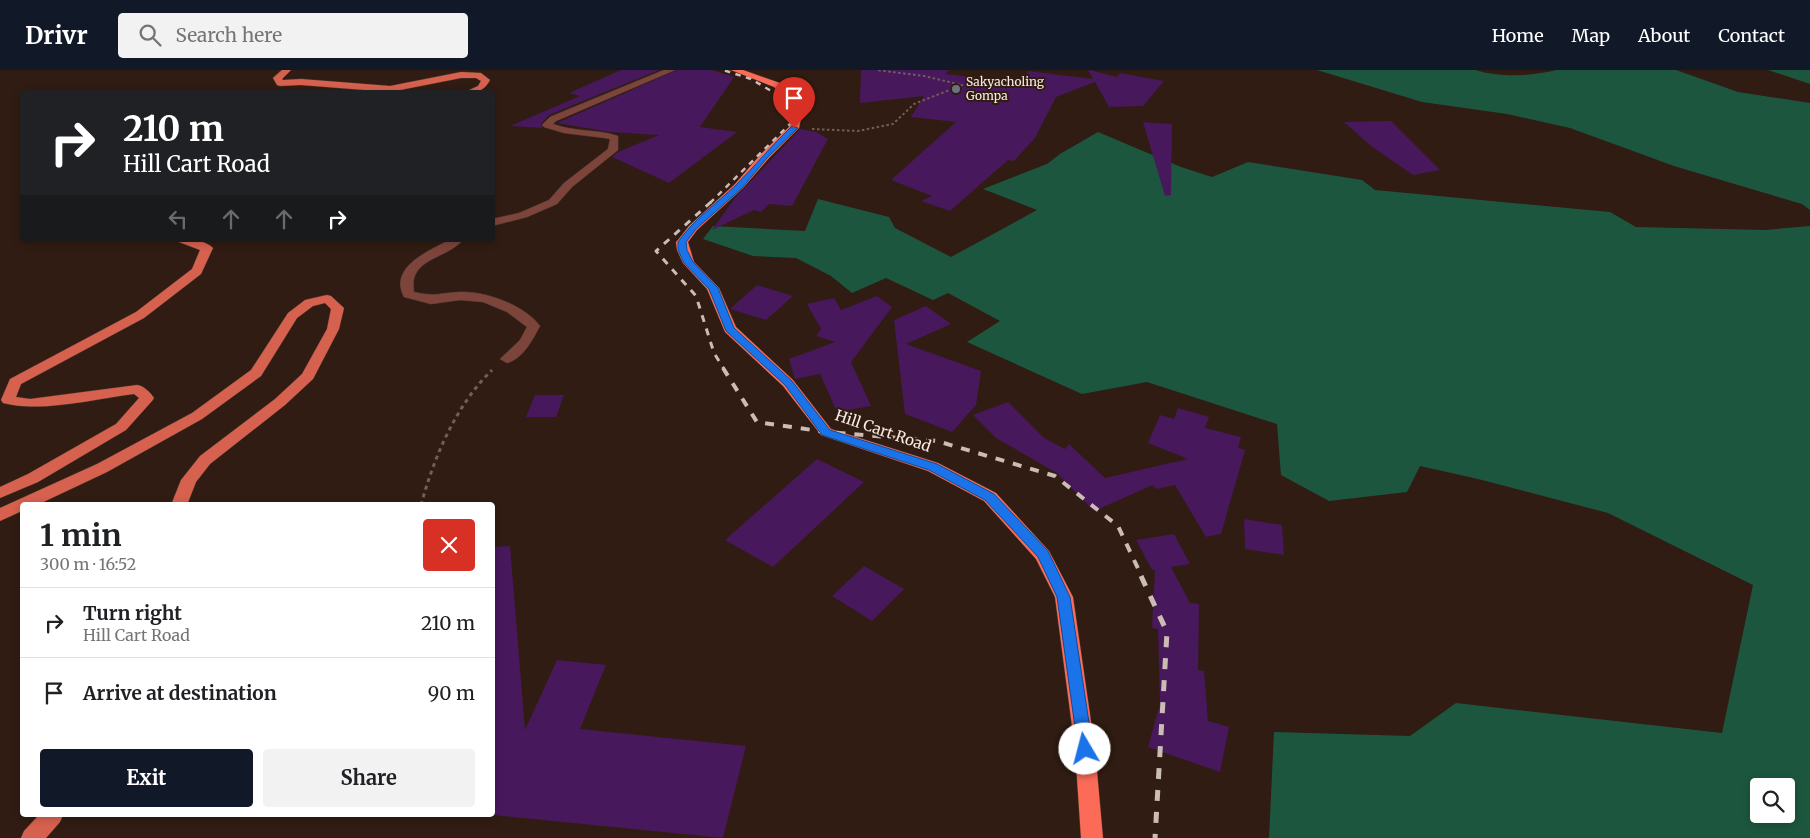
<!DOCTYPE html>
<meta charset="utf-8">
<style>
body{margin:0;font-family:Merriweather,serif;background:#f2f2f2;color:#202124;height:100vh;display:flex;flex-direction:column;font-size:19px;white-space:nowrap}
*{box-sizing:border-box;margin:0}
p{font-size:16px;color:#757577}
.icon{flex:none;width:28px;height:28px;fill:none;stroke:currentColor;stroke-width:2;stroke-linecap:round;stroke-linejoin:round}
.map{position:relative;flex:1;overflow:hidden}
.side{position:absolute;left:20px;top:432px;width:475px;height:315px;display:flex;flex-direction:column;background:#fff;border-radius:5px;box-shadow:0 2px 8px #0003}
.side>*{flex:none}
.hud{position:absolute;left:20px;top:20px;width:475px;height:152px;border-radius:5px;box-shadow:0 2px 8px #0003;background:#202124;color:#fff;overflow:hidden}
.controls{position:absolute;left:1750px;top:708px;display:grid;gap:10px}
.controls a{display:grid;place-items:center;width:45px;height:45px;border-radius:5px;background:#fff;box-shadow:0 2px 8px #0003;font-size:25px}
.pin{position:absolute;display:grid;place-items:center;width:42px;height:42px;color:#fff;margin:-51px -21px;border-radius:50% 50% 50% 0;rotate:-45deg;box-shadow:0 0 5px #0007}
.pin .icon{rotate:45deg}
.me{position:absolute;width:55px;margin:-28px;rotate:352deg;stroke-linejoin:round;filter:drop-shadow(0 0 4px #0008)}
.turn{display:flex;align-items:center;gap:18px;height:105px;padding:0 20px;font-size:22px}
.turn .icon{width:65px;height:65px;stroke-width:2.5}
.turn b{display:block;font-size:35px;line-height:42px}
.lanes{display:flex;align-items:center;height:48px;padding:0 20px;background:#0003;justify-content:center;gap:25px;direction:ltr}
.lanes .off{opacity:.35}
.round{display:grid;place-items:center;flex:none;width:52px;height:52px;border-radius:5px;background:#f2f2f2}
.head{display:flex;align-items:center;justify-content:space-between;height:85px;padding:0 20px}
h1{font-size:30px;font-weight:700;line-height:38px}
.primary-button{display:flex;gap:10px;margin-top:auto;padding:10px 20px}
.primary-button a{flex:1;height:58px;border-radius:5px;background:#111827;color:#fff;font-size:20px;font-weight:700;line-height:58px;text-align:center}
.primary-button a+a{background:#f2f2f2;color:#202124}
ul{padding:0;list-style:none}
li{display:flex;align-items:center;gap:15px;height:70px;padding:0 20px;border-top:1px solid #e0e0e0}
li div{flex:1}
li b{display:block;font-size:19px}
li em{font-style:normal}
header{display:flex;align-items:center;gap:30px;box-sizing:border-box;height:70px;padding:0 25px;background:#111827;color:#fff}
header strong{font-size:24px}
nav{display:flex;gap:28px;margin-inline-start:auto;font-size:18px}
.search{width:350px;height:45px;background:#f2f2f2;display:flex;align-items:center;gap:12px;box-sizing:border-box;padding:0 18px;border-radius:5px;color:#757577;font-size:19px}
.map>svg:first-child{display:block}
.forest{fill:#1d563e;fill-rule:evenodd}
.building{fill:#48185c}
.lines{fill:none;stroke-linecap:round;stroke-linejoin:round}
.minor-casing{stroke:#4c392f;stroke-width:1}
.major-casing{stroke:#4c392f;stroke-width:1}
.highway-casing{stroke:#4c392f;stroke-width:1}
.path-far1{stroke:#715f56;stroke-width:2;stroke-dasharray:2.5 2.5;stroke-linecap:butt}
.path{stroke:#715f56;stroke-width:3;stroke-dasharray:4 4;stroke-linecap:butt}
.minor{fill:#7d443b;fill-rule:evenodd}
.major{fill:#d7614f;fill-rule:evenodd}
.highway{fill:#fb6b57;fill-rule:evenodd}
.rail-far3{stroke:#cbbcb4;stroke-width:2.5;stroke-dasharray:5.5 5.5;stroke-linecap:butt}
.rail-far2{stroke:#cbbcb4;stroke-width:3;stroke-dasharray:7 7;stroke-linecap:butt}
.rail-far1{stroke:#cbbcb4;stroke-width:4;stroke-dasharray:9 9;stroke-linecap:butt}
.rail{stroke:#cbbcb4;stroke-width:5;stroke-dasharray:11 11;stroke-linecap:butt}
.route{fill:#1a73e8;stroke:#114b97}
.worship-dot{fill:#6b7280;stroke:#301c12;stroke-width:2}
.labels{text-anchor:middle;stroke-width:4;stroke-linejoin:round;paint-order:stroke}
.far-poi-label{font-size:12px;fill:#f9ebe4;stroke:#301c12;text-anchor:start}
.street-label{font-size:15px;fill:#f9ebe4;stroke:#301c12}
</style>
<header>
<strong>Drivr</strong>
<div class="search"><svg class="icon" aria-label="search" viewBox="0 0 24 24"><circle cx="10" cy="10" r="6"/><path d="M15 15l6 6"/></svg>Search here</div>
<nav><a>Home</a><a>Map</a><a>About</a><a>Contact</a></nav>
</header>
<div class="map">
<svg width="1810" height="768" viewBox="0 0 1810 768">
<rect width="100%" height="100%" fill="#301c12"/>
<path class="forest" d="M 1317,0 L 1475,0 C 1502,8 1530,6 1557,0 L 1676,0 L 1738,22 L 1810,33 L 1810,140 L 1802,134 L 1674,96 L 1570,58 L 1507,44 L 1422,32 Z
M 1768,0 L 1810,0 L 1810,14 Z
M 1098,62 L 1181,97 L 1212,107 L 1248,92 L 1362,110 L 1375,120 L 1610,142 L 1636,157 L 1765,160 L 1810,156 L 1810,768 L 1269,768 L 1274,662 L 1410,666 L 1456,633 L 1722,663 L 1753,515 L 1608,443 L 1478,409 L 1420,396 L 1407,422 L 1329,431 L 1281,405 L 1277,354 L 1147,312 L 1082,324 L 967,272 L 1000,251 L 948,223 L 933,230 L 886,208 L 852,223 L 831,206 L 796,188 L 753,186 L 703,169 L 713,156 L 805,161 L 818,129 L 889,147 L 895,158 L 951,187 L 1037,140 L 983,119 L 1047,94 L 1060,84 ZM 1759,716 L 1786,716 L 1786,744 L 1759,744 Z"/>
<path class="building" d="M 621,0 L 659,0 L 549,45 L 541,54 L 542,58 L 510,56 L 580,26 L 569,23 Z
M 677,0 L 712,0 L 734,7 L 700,57 L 737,62 L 669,113 L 612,87 L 618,82 L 659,65 L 610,62 L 557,53 Z
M 861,0 L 948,0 L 946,4 L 1021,13 L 1028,1 L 1093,9 L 1088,0 L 1090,0 L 1117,7 L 1120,3 L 1164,11 L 1143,36 L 1109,37 L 1095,12 L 1056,27 L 1035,68 L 1014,91 L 1008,90 L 950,141 L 921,131 L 932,126 L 891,110 L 956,52 L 911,47 L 924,26 L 860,33 Z
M 1391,51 L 1440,100 L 1413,105 L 1371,76 L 1344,52 Z
M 1143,52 L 1172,54 L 1171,125 L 1165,126 Z
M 800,59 L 816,62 L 828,69 L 792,136 L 769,134 L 761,142 L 754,140 L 712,160 L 734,129 Z
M 757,215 L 793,226 L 766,250 L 730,239 Z
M 877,226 L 892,237 L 851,292 L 871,336 L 837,342 L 820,304 L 795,309 L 789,289 L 835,272 L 816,266 L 821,259 L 807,234 L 834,228 L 841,240 Z
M 926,236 L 951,254 L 906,274 L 981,301 L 976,335 L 952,362 L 905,344 L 894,250 Z
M 535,325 L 564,325 L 556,347 L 526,347 Z
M 1008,332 L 1044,368 L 1065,379 L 1069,374 L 1105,408 L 1188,389 L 1148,373 L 1160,345 L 1174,349 L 1178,338 L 1209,347 L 1205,358 L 1241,367 L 1238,378 L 1245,380 L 1221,464 L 1206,467 L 1175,415 L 1156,419 L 1153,415 L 1094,441 L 1057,403 L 996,368 L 973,345 Z
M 817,389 L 864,412 L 773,497 L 725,470 Z
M 1244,449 L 1282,455 L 1284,485 L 1245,479 Z
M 1174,464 L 1190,494 L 1171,497 L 1190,533 L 1199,534 L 1198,600 L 1204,601 L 1208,651 L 1229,657 L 1220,702 L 1148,677 L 1160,634 L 1158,559 L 1152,558 L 1155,500 L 1152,500 L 1136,470 Z
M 510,476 L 525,660 L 557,590 L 606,595 L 580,659 L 746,676 L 723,768 L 492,745 L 492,477 Z
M 864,496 L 904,519 L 872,551 L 832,526 Z"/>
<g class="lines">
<defs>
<path id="minor" d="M 664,0 L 675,0 L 556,51 L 553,54 C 574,62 597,59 618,66 L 618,80 L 572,117 L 557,134 L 527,147 L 492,156 L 492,149 L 519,143 L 549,130 L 564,113 L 608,79 L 610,69 L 605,68 L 564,63 L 544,57 L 542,55 L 550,47 Z
M 449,170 L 463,170 C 445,190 408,188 414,222 C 436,227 439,223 460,222 C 486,221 524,235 540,256 C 533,269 523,289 507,293 L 500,289 L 520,270 L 527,257 L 507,242 L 483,232 L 460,230 L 431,234 L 404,227 C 388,197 429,181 449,170 Z"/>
<path id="major" d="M 282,0 L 291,0 L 282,9 L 283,10 L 301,9 L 390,16 L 461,2 L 481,3 L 490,10 C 484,21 477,23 465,22 L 478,16 L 481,11 L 476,8 L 461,8 L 390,22 L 301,15 L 280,16 L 277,15 L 273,8 Z
M 177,170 C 189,170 204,169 213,178 L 201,204 L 144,248 L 21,314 L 16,327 L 30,329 L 137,315 C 144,316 150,322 154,328 L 152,331 L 126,360 L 38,412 L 0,428 L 0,417 L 28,404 L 116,354 L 139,328 L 134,324 C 95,329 40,343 3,333 L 1,330 L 10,309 L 136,242 L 192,199 L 200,180 L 179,172 Z
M 327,225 L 331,226 L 344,238 L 339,259 L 313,309 L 285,335 L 210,394 L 196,412 L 187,435 L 171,435 L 181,410 L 200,386 L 275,329 L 302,304 L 327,259 L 331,239 L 325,233 L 313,236 L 297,248 L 261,306 L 202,349 L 107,402 L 37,435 L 22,435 L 22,441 L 0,451 L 0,438 L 97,394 L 192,343 L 251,300 L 288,243 L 305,230 Z
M 39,745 L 63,745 L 60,752 L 46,768 L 21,768 L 24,761 Z"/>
<path id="highway" d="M 731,0 L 743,0 L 780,13 L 799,32 L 802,44 L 799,58 L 769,88 L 743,118 L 697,160 L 688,172 L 694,192 L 719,218 L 736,257 L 793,310 L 831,359 L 938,393 L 996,423 L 1049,481 L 1073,527 L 1095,679 L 1103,768 L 1081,768 L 1075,679 L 1055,527 L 1036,489 L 984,431 L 928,401 L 821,365 L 783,316 L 725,262 L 707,219 L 683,193 L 677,180 L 676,172 L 678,170 L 689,156 L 735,114 L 761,84 L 789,57 L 792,44 L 790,33 L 774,17 Z"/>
</defs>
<use href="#minor" class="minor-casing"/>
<use href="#major" class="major-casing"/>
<use href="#highway" class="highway-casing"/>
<path class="path-far1" d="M 812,59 L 858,61 L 893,54 L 914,34 L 962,15 L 924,6 L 877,0"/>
<path class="path" d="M 421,435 C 434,387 456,335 492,300"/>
<use href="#minor" class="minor"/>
<use href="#major" class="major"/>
<use href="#highway" class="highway"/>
<path class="rail-far3" d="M 710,133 L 791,53 L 778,25 L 751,9 L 723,0"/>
<path class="rail-far2" d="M 711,132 L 656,181 L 696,226 L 714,283 L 724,299"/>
<path class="rail-far1" d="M 723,298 L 757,352 L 826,362 L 937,371 L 1055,406 L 1118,456 L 1142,507"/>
<path class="rail" d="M 1141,506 L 1167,562 L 1155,768"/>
</g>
<path class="route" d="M 792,56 L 798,58 L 767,88 L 742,118 L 696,159 L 686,172 L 687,180 L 693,192 L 718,218 L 734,258 L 792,311 L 830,360 L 937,394 L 994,424 L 1048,481 L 1070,527 L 1093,679 L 1091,684 L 1085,686 L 1080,684 L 1078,679 L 1057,527 L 1038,487 L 985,430 L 929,400 L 822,365 L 785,315 L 726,261 L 709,219 L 684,193 L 678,180 L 678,172 C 694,149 716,134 736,115 C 755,96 772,75 792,56 Z"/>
<circle class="worship-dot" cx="956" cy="19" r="5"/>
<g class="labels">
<g class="far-poi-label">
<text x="966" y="16">Sakyacholing<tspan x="966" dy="14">Gompa</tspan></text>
</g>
<g class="street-label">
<text transform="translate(883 361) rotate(19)" y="5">Hill Cart Road</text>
</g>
</g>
</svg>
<div class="controls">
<a><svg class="icon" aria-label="search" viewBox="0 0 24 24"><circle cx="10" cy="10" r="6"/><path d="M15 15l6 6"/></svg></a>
</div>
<div class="pin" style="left:794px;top:58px;background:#d93025"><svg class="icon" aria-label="arrive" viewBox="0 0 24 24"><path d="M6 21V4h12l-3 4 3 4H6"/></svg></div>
<svg class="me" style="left:1085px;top:679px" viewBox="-20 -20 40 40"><circle r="19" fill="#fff"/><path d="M0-13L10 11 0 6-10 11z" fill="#1a73e8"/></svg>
<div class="hud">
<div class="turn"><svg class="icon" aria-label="right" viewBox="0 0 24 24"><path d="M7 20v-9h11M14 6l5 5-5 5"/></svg><div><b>210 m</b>Hill Cart Road</div></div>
<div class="lanes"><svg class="icon off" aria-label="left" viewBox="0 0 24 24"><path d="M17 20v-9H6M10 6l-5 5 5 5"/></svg><svg class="icon off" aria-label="ahead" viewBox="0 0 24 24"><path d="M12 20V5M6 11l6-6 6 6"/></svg><svg class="icon off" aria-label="ahead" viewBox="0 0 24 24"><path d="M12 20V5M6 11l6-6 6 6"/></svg><svg class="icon" aria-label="right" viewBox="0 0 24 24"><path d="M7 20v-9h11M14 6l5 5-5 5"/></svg></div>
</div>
<section class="side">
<div class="head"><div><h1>1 min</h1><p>300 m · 16:52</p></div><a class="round" style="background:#d93025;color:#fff"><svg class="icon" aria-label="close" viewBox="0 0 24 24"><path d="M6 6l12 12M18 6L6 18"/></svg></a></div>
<ul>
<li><svg class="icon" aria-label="right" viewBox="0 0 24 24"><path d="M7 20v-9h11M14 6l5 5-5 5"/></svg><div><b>Turn right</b><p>Hill Cart Road</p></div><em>210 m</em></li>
<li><svg class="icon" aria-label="arrive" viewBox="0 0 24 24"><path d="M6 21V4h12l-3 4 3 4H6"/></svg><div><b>Arrive at destination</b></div><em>90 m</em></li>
</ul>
<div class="primary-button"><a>Exit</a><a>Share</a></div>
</section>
</div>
